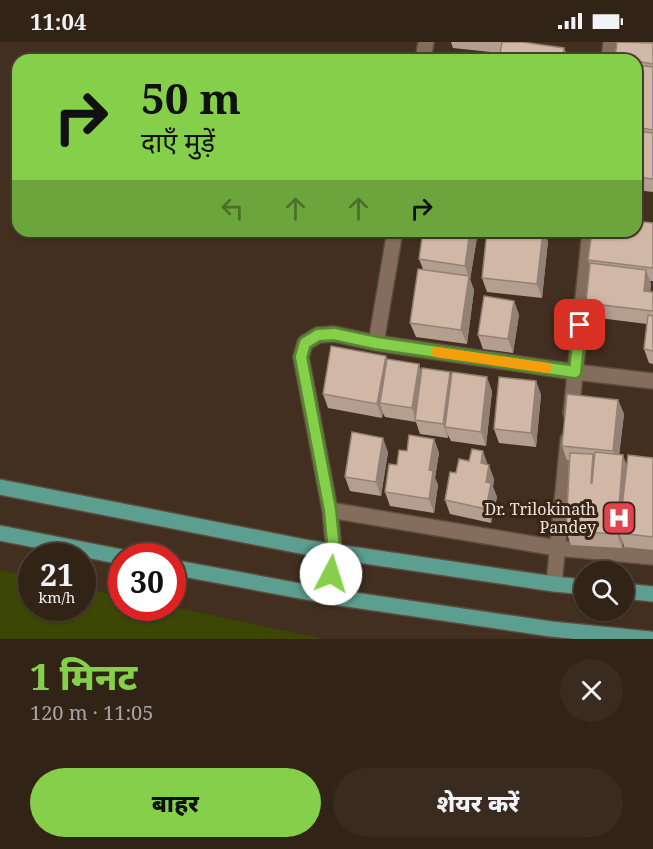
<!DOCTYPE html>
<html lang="hi">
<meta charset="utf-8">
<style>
body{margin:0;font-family:"Noto Serif","Noto Sans Devanagari",serif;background:#3a2b20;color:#f1f3f6;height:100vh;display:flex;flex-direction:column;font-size:22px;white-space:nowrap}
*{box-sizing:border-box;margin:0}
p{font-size:20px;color:#a8a4a1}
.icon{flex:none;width:33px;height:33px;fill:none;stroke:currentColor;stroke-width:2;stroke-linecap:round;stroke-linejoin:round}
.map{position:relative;height:597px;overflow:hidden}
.sheet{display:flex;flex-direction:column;background:#322317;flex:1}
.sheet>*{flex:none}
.guide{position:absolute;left:12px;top:12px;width:630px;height:183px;border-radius:18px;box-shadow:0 2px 4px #0004,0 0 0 2px #4d4036;background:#86cf4b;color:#111;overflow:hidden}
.tools{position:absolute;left:574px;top:519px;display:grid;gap:12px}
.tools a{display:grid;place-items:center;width:60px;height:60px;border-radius:50%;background:#322317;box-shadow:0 2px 4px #0004,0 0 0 2px #4d4036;font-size:30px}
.speed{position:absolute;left:18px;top:501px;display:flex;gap:12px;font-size:30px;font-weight:700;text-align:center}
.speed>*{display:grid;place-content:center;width:78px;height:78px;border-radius:50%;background:#322317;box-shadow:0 2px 4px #0004,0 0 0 2px #4d4036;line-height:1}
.speed small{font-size:15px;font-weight:400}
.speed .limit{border:9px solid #d22;background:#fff;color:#111}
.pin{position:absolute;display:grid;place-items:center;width:51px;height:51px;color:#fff;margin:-26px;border-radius:12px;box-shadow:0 3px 9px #0006}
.me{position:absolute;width:66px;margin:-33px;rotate:5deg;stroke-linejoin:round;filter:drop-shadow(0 0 4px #0008)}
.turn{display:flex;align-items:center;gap:21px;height:126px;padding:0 30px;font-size:27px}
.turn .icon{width:78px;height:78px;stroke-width:2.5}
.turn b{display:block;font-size:42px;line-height:51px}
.lanes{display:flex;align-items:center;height:57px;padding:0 30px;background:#0003;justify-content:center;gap:30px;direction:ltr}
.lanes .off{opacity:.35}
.round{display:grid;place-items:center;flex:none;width:63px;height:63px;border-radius:32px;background:#3a2b20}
.headline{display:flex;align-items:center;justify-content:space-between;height:102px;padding:0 30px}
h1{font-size:36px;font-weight:800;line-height:45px;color:#86cf4b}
.primary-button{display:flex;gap:12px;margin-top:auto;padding:12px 30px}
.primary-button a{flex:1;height:69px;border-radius:36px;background:#86cf4b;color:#111;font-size:24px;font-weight:800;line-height:69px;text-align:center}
.primary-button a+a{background:#3a2b20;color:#f1f3f6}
.status{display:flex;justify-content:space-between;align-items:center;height:42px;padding:0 30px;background:#322317;direction:ltr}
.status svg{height:16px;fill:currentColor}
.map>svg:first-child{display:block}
.green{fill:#3c4706}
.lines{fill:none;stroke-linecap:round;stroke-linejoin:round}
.minor-casing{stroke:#5c4c3f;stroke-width:18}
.major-casing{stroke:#5c4c3f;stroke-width:18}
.minor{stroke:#846d5c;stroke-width:15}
.major{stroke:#5c9f91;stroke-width:15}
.wall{fill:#b49e8f}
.shaded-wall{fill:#928174}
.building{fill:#d1b8a6;stroke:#928174;stroke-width:1.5}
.route-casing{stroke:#578731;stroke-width:15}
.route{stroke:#86cf4b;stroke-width:10}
.slow{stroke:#f59e0b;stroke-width:10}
.labels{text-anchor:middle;stroke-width:6;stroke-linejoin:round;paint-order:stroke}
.poi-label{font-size:16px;fill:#f0e4da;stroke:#382516;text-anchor:end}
</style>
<div class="status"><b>11:04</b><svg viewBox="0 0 49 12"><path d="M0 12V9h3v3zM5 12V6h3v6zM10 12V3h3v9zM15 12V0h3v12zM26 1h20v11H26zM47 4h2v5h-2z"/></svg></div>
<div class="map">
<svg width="653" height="597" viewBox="0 0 653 597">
<rect width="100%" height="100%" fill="#422f1f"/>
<path class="green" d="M 0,528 L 31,535 L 32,566 L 82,566 L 83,546 L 121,554 L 122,566 L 173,565 L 323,597 L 0,597 Z"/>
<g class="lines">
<defs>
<path id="minor" d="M 423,18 L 426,0
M 609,18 L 611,0
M 376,301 L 395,189
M 653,339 L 575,330 L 376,301 L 334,292 L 318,293 L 305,301 L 301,315 L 330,468 L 557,506 L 653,515
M 571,371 L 590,189
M 554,542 L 568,398
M 327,554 L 334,509 L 330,468"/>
<path id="major" d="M 0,445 L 310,506 L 554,542 L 585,545
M 0,491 L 122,515
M 172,525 L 327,554 L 551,587 L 650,597
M 624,549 L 653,552"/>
</defs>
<use href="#minor" class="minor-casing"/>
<use href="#major" class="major-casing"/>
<use href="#minor" class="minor"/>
<use href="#major" class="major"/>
</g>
<path class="wall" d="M 451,0 L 522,0 L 564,6 L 569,18 L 499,18 L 500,11 L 453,6 Z
M 617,0 L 653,0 L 653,150 L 636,148 L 636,18 L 616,18 L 615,15 Z
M 653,181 L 653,239 L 650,239 L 651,242 L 650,250 L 653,250 L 653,322 L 649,321 L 644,307 L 647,282 L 591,275 L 586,261 L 590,223 L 588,218 Z
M 423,189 L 478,189 L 470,238 L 474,248 L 467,302 L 416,295 L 410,281 L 423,227 L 419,217 Z
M 548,199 L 542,256 L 487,250 L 482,236 Z
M 514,259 L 519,273 L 513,311 L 483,307 L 478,293 Z
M 386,314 L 387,317 L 421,329 L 452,335 L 492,349 L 486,404 L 451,399 L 448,393 L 448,396 L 420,392 L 416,380 L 385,375 L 383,371 L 382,376 L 328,366 L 323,352 Z
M 536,339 L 541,353 L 536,405 L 499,401 L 494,387 Z
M 618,358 L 624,372 L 619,413 L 627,423 L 653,416 L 653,508 L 624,505 L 623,500 L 622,506 L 571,503 L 566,489 L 569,418 L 567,418 L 562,404 Z
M 434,397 L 439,411 L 435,436 L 438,443 L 434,471 L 390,464 L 385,450 L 397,423 L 407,409 Z
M 388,410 L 381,454 L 350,449 L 345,435 Z
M 488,423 L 494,437 L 493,445 L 497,455 L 491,481 L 450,472 L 445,458 L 456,431 Z"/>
<path class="shaded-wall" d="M 564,6 L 569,18 L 562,18 Z
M 470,189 L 478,189 L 470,238 L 465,224 Z
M 543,189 L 544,189 L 548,199 L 542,256 L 537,242 Z
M 646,228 L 651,242 L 649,263 L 644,249 Z
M 469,234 L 474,248 L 467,302 L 461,288 Z
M 514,259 L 519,273 L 513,311 L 508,297 Z
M 386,314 L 391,328 L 380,361 L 383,371 L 382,376 L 377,362 Z
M 419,322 L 424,336 L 416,378 L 412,366 Z
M 450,330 L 455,344 L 445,385 L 448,393 L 448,396 L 443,382 Z
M 487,335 L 492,349 L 486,404 L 481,390 Z
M 536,339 L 541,353 L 536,405 L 531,391 Z
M 618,358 L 624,372 L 618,423 L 613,409 Z
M 383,396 L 388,410 L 381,454 L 376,440 Z
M 434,397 L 439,411 L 435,436 L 438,443 L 434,471 L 429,457 L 429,428 Z
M 483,409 L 488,423 L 481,421 Z
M 593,412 L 598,426 L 596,454 L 591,441 Z
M 623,413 L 628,427 L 619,491 L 623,500 L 622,506 L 617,492 Z
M 489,423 L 494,437 L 493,445 L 497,455 L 491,481 L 486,467 L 486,440 Z"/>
<path class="building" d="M 502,0 L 522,0 L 564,6 L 562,18 L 499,18 Z
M 617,0 L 653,1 L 653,22 L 636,19 L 636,18 L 615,15 Z
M 636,23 L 653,25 L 653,88 L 636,85 Z
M 636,89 L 653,91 L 653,137 L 636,135 Z
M 636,179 L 653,181 L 653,226 L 588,218 L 592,189 L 636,189 Z
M 423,189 L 470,189 L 465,224 L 419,217 Z
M 487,189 L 543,189 L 537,242 L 482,236 Z
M 590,221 L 646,228 L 644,249 L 653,250 L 653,269 L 586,261 Z
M 418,227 L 469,234 L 461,288 L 410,281 Z
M 484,254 L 514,259 L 508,297 L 478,293 Z
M 648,273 L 653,274 L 653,309 L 644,307 Z
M 331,304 L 386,314 L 377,362 L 323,352 Z
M 387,317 L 419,322 L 412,366 L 380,361 Z
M 422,326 L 450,330 L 443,382 L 415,378 Z
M 452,330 L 487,335 L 481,390 L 445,385 Z
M 499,335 L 536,339 L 531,391 L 494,387 Z
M 567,352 L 618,358 L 613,409 L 562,404 Z
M 352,390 L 383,396 L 376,440 L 345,435 Z
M 409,393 L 434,397 L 429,428 L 433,429 L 429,457 L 385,450 L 389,422 L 397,423 L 399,408 L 407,409 Z
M 472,407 L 483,409 L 481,421 L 489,423 L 486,440 L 491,441 L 486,467 L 445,458 L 450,430 L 456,431 L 459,417 L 469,419 Z
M 595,410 L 623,413 L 617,492 L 566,489 L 570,411 L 593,412 L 591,441 L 592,441 Z
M 628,413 L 653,416 L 653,495 L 619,491 Z"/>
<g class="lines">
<defs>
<path id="route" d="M 331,532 L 334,509 L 330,468 L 301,315 L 305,301 L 318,293 L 334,292 L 376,301 L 575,330 L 580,283"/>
</defs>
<use href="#route" class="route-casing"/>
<use href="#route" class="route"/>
<path class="slow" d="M 436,310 L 547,326"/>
</g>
<defs>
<symbol id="hospital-square" viewBox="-11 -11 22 22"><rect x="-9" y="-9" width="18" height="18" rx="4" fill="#e0444e" stroke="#382516"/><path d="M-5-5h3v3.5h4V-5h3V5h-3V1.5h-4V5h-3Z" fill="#fff"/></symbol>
</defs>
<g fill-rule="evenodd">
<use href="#hospital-square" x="600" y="457" width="38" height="38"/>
</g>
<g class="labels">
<g class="poi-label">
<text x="596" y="473">Dr. Trilokinath<tspan x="596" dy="18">Pandey</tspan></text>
</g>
</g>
</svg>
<div class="tools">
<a><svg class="icon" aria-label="search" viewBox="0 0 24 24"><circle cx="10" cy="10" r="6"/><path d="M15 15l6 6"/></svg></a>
</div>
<div class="speed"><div>21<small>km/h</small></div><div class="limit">30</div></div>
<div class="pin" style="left:580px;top:283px;background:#d93025"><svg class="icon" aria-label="arrive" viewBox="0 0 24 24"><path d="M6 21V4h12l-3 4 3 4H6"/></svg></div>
<svg class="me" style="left:331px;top:532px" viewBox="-20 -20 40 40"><circle r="19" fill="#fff"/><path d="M0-13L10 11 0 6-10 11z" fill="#86cf4b"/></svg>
<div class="guide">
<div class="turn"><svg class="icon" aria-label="right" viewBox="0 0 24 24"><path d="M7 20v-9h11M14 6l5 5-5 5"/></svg><div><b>50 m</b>दाएँ मुड़ें</div></div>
<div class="lanes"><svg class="icon off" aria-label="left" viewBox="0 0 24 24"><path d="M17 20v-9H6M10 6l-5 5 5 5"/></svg><svg class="icon off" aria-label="ahead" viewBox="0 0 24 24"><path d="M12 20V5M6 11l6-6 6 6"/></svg><svg class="icon off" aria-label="ahead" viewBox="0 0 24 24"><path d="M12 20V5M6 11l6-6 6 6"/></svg><svg class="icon" aria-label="right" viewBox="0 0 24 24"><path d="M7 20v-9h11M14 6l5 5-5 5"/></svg></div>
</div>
</div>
<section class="sheet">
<div class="headline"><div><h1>1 मिनट</h1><p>120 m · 11:05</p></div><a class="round"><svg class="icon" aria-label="close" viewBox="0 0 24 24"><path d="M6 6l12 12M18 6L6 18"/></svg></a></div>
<div class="primary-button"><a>बाहर</a><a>शेयर करें</a></div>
</section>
